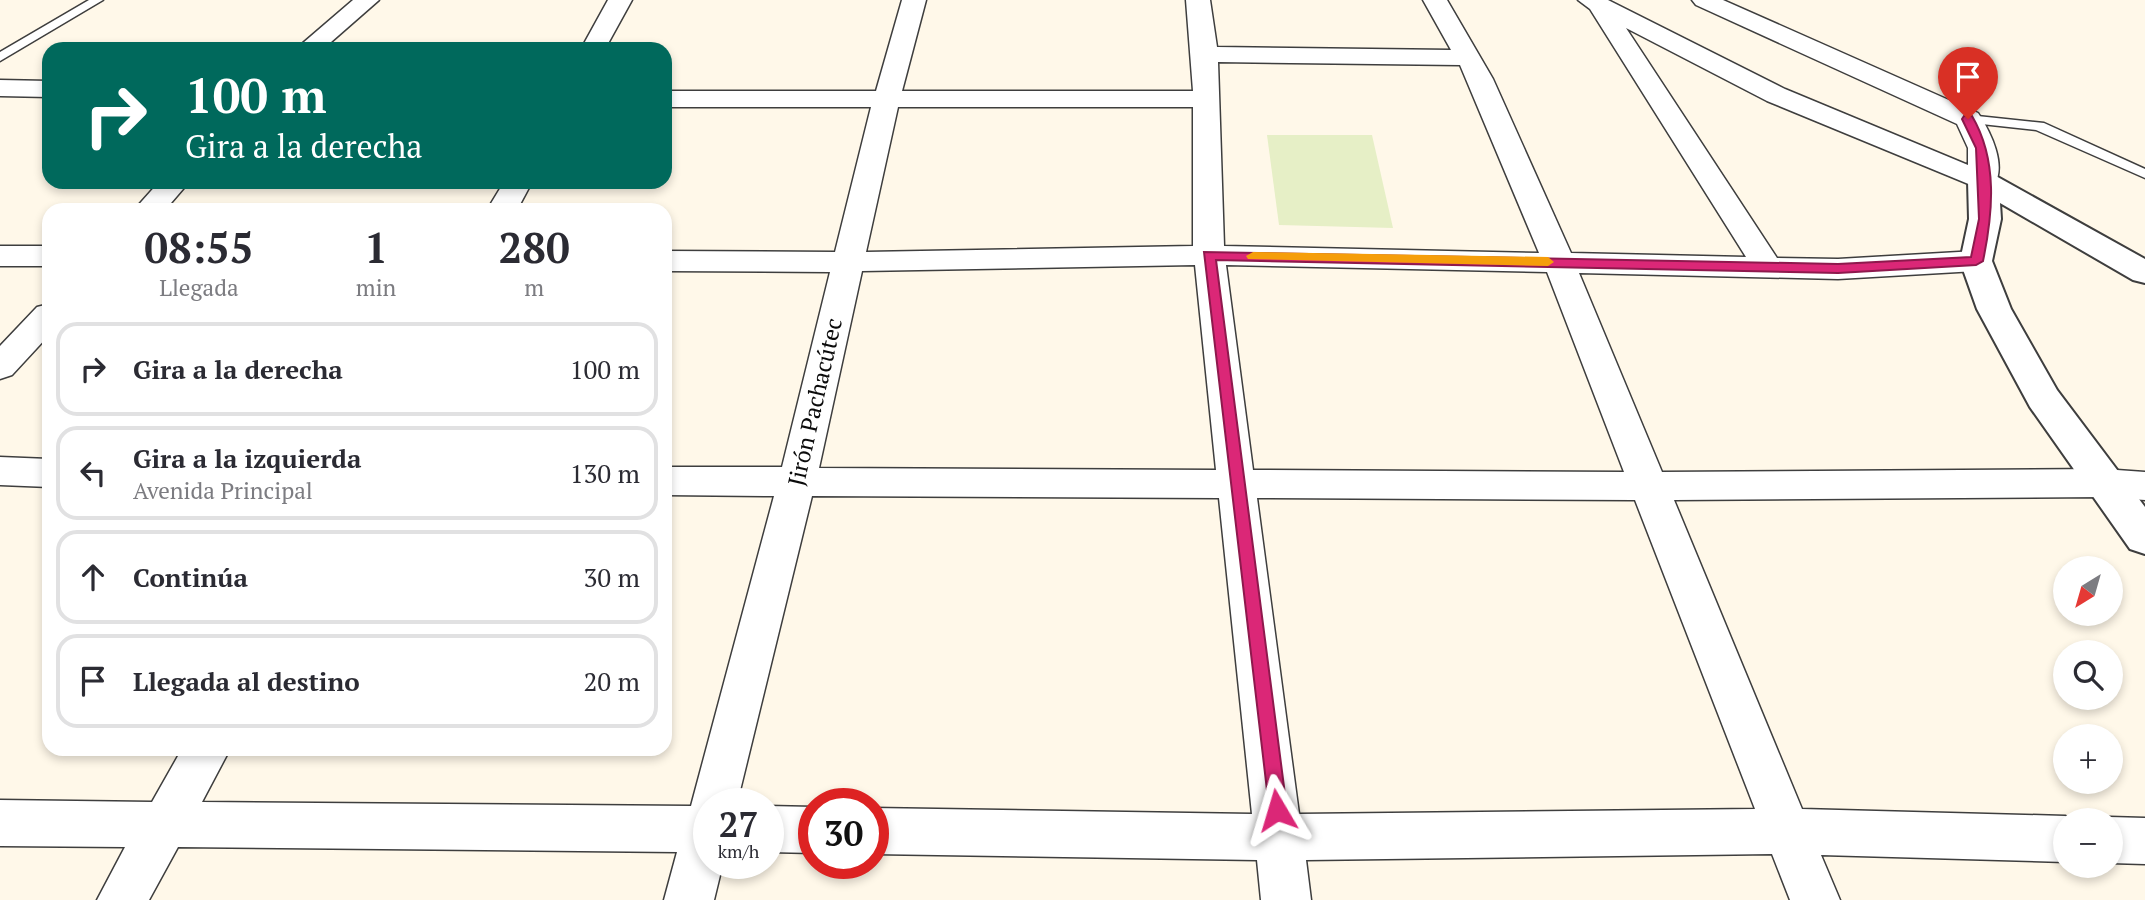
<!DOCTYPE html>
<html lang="es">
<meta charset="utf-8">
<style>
body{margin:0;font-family:"PT Serif",serif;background:#f2f2f3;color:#2b2b33;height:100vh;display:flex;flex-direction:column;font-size:26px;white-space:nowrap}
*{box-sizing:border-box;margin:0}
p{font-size:23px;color:#7c7c81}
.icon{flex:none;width:38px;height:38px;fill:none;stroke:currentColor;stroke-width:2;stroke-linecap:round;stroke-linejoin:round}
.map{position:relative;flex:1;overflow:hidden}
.panel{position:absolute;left:42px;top:203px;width:630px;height:553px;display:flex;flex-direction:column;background:#fff;border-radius:21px;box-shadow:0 4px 10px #0003}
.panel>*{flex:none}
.hud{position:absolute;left:42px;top:42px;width:630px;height:147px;border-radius:21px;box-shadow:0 4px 10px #0003;background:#00695c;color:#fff;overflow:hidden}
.needle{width:46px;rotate:217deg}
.buttons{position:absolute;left:2053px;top:556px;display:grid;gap:14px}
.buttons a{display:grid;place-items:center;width:70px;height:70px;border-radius:50%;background:#fff;box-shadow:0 4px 10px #0003;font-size:35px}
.speed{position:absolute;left:693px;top:788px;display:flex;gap:14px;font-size:35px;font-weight:700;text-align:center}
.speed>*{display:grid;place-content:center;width:91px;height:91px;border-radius:50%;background:#fff;box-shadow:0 4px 10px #0003;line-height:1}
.speed small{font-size:18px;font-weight:400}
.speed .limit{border:10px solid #d22;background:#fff;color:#111}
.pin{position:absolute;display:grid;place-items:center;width:60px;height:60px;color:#fff;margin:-72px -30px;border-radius:50% 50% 50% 0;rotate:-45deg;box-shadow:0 0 7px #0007}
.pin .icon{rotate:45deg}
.me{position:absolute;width:77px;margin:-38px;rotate:353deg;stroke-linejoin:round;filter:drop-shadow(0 0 5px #0008)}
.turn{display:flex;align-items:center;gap:24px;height:147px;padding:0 28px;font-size:32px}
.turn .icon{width:91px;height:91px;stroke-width:2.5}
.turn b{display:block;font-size:49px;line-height:60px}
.eta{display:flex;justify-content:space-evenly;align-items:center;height:119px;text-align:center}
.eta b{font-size:42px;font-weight:700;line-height:49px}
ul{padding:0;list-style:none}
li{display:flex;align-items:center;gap:21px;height:94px;margin:0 14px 10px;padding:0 14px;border:4px solid #e1e1e2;border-radius:21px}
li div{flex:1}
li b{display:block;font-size:26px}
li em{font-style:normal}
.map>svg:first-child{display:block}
.pitch{fill:#e6efc6}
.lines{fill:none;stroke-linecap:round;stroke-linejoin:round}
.service-casing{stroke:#3e3e3e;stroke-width:3}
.minor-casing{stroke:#3e3e3e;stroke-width:3}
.tertiary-casing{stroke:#3e3e3e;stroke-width:4}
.service{fill:#fff;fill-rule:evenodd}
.minor{fill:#fff;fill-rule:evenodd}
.tertiary{fill:#fff;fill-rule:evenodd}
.route{fill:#db2777;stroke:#8e194d;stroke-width:2}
.slow{fill:#f59e0b}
.labels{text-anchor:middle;stroke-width:7;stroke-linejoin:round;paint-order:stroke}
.street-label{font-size:23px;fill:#0b0b0b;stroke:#fff}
</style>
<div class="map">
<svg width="2145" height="900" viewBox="0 0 2145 900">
<rect width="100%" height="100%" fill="#fff8e9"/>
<path class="pitch" d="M 1267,135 L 1372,135 L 1393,228 L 1279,225 Z"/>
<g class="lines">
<defs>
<path id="service" d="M 89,0 L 103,0 L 0,61 L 0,52 Z
M 1968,115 L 2044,123 L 2145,169 L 2145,178 L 2036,130 L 1963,122 L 1963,116 Z"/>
<path id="minor" d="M 353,0 L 379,0 L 323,49 L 296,49 Z
M 608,0 L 632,0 L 605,49 L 581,49 Z
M 902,0 L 926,0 L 902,91 L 1193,91 L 1186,0 L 1210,0 L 1217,47 L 1451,50 L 1423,0 L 1447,0 L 1493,79 L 1571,253 L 1746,257 L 1590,9 L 1578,0 L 1608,0 L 1785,89 L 1968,165 L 1968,148 L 1957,124 L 1696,5 L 1692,0 L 1723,0 L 1978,113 C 1990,131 2008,166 1993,187 L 1983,190 L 1767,101 L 1626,28 L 1777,258 L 1838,259 L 1976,251 L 1987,254 L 1992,261 L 1987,268 L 1976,271 L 1838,279 L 1579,273 L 1662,472 L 2103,469 L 2145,472 L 2145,500 L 2103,497 L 1674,500 L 1802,809 L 2065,816 L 2077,821 L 2065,821 L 2065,862 L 1821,855 L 1840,900 L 1790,900 L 1772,854 L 1306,860 L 1311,900 L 1261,900 L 1257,860 L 873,854 L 873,808 L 1252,814 L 1219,498 L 812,496 L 737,803 L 709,803 L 709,863 L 723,863 L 714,900 L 664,900 L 677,852 L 178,847 L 149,900 L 97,900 L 125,847 L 0,846 L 0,800 L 152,802 L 182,749 L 230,749 L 202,802 L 691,806 L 774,496 L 665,495 L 665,467 L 782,467 L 830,272 L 665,271 L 665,251 L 835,252 L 871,107 L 665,107 L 665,91 L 876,91 ZM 1218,62 L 1460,65 L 1539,253 L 1224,246 ZM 898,107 L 1193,107 L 1193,246 L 866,252 ZM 1195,265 L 1216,470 L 819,468 L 862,271 ZM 1226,265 L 1547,272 L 1624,472 L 1253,470 ZM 1257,498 L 1635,500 L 1755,809 L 1299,814 Z
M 0,80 L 49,81 L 49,97 L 0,96 Z
M 159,182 L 189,182 L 165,210 L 134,210 Z
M 504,182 L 532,182 L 517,210 L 487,210 Z
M 0,246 L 49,246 L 49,266 L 0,266 Z
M 49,304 L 49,335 L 12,375 L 0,379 L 0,346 L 37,307 Z
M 0,457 L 49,459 L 49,487 L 0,485 Z
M 768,806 L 814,807 L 814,853 L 768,852 Z
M 2110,817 L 2145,818 L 2145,864 L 2110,863 L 2110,821 L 2100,821 Z"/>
<path id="tertiary" d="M 1983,172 L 1994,175 L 2145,259 L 2145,283 L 2133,280 L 2000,203 L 2001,219 L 1992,261 L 2011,309 L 2057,390 L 2145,507 L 2145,554 L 2130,549 L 2030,407 L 1977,309 L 1960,261 L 1969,219 L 1968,181 L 1972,175 Z"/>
</defs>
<use href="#service" class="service-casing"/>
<use href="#minor" class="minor-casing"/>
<use href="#tertiary" class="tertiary-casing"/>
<use href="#service" class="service"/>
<use href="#minor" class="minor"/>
<use href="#tertiary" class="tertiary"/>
</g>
<path class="route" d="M 1964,116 L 1972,116 C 1998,160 1993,213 1983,261 L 1976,265 L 1838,273 L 1216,260 L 1287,810 L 1284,816 L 1277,819 L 1270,816 L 1204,252 L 1838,264 L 1971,257 L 1979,219 L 1976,148 L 1962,119 Z"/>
<path class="slow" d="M 1253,252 L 1548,257 L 1554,262 L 1548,266 L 1248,259 L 1246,256 Z"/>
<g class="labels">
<g class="street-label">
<text transform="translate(815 402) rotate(-77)" y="8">Jirón Pachacútec</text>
</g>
</g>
</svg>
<div class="buttons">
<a><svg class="needle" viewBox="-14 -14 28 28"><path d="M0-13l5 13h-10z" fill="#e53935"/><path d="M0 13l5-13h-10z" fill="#7c7c81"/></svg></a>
<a><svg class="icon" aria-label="search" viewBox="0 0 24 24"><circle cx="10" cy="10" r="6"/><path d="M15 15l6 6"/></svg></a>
<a>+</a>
<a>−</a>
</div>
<div class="speed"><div>27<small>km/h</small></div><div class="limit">30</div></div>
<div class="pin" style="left:1968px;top:119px;background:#d93025"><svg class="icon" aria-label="arrive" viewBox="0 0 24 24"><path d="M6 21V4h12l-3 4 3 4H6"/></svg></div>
<svg class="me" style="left:1277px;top:810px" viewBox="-20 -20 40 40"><path d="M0-17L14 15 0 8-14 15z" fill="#db2777" stroke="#fff" stroke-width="4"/></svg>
<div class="hud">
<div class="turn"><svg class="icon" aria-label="right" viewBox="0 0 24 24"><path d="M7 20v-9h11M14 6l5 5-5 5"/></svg><div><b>100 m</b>Gira a la derecha</div></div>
</div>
<section class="panel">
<div class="eta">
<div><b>08:55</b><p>Llegada</p></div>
<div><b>1</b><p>min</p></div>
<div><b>280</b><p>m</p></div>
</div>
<ul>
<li><svg class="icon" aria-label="right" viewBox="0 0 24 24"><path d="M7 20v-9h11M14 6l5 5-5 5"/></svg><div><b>Gira a la derecha</b></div><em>100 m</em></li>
<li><svg class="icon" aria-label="left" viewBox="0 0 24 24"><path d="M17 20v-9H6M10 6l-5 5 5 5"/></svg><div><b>Gira a la izquierda</b><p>Avenida Principal</p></div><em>130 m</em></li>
<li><svg class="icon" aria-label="ahead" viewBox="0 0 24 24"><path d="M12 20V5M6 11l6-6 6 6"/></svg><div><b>Continúa</b></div><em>30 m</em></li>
<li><svg class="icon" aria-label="arrive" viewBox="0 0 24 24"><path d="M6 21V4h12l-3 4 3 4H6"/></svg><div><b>Llegada al destino</b></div><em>20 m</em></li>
</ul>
</section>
</div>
